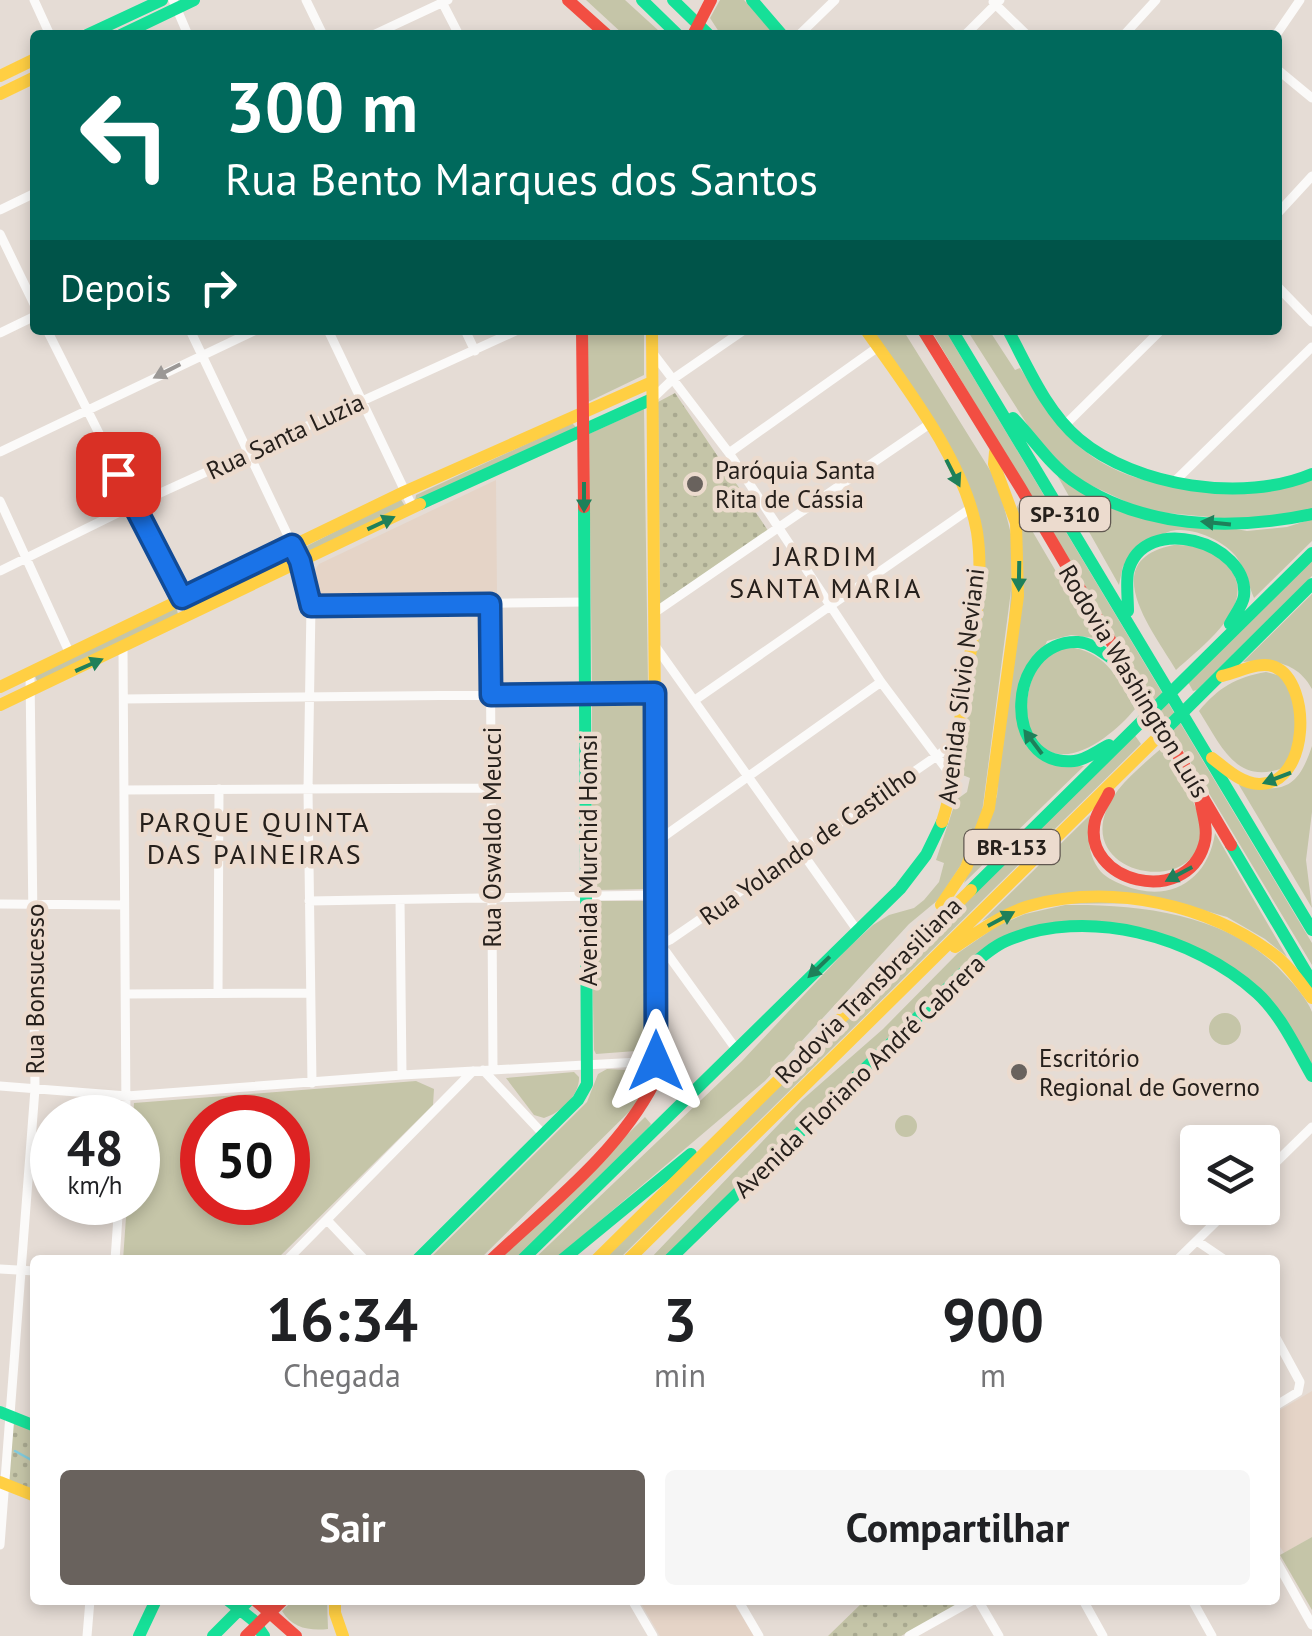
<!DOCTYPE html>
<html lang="pt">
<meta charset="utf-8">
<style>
body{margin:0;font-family:"PT Sans",sans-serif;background:#f6f6f6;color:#202124;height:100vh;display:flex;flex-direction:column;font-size:38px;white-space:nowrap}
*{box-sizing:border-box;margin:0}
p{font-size:32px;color:#757577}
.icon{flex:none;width:55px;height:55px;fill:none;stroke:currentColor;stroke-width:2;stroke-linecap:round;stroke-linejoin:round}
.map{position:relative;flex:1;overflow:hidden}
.details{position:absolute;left:30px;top:1255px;width:1250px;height:350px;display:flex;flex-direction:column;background:#fff;border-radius:10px;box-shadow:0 5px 15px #0003}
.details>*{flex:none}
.guide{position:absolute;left:30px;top:30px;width:1252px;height:305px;border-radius:10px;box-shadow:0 5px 15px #0003;background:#00695c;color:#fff;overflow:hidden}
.tools{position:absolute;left:1180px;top:1125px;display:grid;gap:20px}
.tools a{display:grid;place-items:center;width:100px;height:100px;border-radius:10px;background:#fff;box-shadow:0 5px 15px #0003;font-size:50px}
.speed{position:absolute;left:30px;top:1095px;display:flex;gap:20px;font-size:50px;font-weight:700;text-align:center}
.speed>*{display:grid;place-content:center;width:130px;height:130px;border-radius:50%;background:#fff;box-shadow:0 5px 15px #0003;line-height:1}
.speed small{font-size:25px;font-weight:400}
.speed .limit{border:15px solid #d22;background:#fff;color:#111}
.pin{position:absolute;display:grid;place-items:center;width:85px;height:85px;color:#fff;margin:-42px;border-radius:20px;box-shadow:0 5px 15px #0006}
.me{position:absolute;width:110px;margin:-55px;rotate:0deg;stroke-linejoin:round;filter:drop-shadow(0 0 8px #0008)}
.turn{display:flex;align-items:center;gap:35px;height:210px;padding:0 30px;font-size:45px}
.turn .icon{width:130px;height:130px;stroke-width:2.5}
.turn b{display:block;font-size:70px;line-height:85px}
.then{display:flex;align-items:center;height:95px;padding:0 30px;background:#0003;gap:20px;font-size:38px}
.eta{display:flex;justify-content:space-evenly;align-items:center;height:170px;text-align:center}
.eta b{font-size:60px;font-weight:700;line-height:70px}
.button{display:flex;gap:20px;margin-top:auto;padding:20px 30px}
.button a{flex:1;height:115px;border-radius:10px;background:#69625d;color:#fff;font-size:40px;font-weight:700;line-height:115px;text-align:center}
.button a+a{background:#f6f6f6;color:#202124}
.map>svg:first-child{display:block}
.built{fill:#e5d4c7}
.green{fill:#c5c5a8;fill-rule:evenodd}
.park{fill:url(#park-dots)}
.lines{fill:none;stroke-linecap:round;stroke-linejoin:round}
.stream{stroke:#80cbdd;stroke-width:2.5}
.street{stroke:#fbfaf9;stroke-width:9}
.fast{stroke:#16e098;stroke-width:12}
.slow{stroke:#ffcf43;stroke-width:12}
.jam{stroke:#f24e42;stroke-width:12}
.oneway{fill:#9b9896}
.oneway2{fill:#1e805a}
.route-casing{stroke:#114b97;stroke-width:25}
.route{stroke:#1a73e8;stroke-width:18}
.poi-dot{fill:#69625d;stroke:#ecdbce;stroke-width:4}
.labels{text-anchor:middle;stroke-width:9;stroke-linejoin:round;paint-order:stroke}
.shield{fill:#ecdbce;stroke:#615851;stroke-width:2.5}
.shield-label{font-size:22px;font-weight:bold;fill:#26201c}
.street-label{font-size:25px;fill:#26201c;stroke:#ecdbce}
.poi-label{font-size:25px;fill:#26201c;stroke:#ecdbce;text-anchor:start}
.neighbourhood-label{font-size:28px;letter-spacing:2.5px;fill:#26201c;stroke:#ecdbce}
</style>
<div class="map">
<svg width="1312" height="1636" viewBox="0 0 1312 1636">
<defs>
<pattern id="park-dots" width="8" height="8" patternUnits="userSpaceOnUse" patternTransform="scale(2.5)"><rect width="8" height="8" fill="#c5c5a8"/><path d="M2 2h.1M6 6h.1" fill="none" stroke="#a9a990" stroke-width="1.8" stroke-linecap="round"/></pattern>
</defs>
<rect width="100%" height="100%" fill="#e5dcd5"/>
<path class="built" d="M 496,480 L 497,594 L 321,596 L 314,591 L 315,570 L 319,564 Z
M 1312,1391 L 1312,1537 L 1284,1553 L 1275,1539 L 1275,1413 Z
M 639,1600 L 732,1600 L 754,1636 L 660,1636 Z"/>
<path class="green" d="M 586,0 L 625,0 L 659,31 L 657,35 L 624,35 Z
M 720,0 L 744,0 L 775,35 L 721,35 L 710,18 Z
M 586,330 L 644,330 L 644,375 L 588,402 Z
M 872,330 L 903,330 L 998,483 L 1011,534 L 1012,583 L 982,813 L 961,865 L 938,900 L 909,924 L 765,1081 L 554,1260 L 533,1260 L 742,1061 L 848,948 L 873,925 L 889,915 L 914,908 L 924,900 L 939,882 L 944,863 L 936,860 L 956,800 L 967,792 L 970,778 L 960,774 L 973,673 L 975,508 Z
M 931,330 L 945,330 L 1312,943 L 1312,965 Z
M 967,330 L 989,330 L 1015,370 L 1020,368 C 1038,395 1055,427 1081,448 C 1147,502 1233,487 1312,480 L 1312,510 L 1262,522 L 1146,511 L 1073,477 L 1032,432 Z
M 644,409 L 648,683 L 644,687 L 597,688 L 592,686 L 589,434 Z
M 572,423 L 577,428 L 415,501 L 416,495 Z
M 1057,475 L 1106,505 L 1247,531 L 1287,527 L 1312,519 L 1312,541 L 1254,598 C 1249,586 1246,572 1239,561 C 1229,542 1189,524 1168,532 C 1153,538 1136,556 1123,566 L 1119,585 Z
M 400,498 L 405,506 L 306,553 L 303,548 Z
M 1017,505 L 1095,638 L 1071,635 L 1047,641 L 1016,716 L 1055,764 L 1084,766 L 964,883 L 997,796 Z
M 1174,545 C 1195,545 1209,548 1224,562 C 1265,601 1203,645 1176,670 C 1153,631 1095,560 1174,545 Z
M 288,554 L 292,561 L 193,607 L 189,606 L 188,602 Z
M 1312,559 L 1312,576 L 1197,690 L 1193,691 L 1188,682 Z
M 1312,594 L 1312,689 C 1297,661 1271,659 1243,662 Z
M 176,606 L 178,614 L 41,681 L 37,681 L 35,676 Z
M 1074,648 C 1108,654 1119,681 1135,709 C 1115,733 1065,777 1035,740 C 1020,721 1027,674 1045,658 C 1053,649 1062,649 1074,648 Z
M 1266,672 L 1281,676 L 1304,703 L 1290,765 C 1238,789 1223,749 1199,711 C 1218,688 1236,677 1266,672 Z
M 592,698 L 647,701 L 649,884 L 646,889 L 597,890 L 592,884 Z
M 1134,734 L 1141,744 L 618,1260 L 604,1260 Z
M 1312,746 L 1312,812 L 1306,860 L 1312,908 L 1239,785 C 1281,792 1297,792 1312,746 Z
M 1163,747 C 1175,768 1202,808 1201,832 C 1199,903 1056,873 1118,790 C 1131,774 1148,760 1163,747 Z
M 1090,815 C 1088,834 1087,852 1098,868 C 1104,877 1114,881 1123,885 C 1169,904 1208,881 1215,833 L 1287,957 L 1265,939 L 1227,917 L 1178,903 L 1020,904 L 982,921 Z
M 594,901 L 645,901 L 650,905 L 649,1050 L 596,1054 L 594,1050 L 591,906 Z
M 1065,905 C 1141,904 1232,914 1285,975 C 1295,985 1307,999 1312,1012 C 1312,1027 1312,1050 1312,1066 L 1229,965 L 1120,925 L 1003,939 L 662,1260 L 649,1260 L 802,1100 L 883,1029 L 958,953 L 997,926 L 1025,914 Z
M1209 1029a16 16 0 1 1 32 0a16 16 0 1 1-32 0Z
M 607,1069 L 647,1071 L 646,1086 L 634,1107 L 479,1260 L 428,1260 L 587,1102 L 598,1074 Z
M 574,1072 L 579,1077 C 580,1095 561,1113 544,1118 L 534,1115 L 506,1078 Z
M 416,1081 L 434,1089 L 433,1105 L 276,1260 L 123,1260 L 127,1203 L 138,1202 L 138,1118 L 133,1117 L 134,1103 ZM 202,1118 L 288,1118 L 288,1202 L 202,1202 Z
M895 1126a11 11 0 1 1 22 0a11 11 0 1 1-22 0Z
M 645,1117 L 651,1124 L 648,1128 L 515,1260 L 500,1260 Z
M 1312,1537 L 1312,1610 L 1280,1555 Z
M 293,1600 L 327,1600 L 328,1629 C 309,1631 292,1628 282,1611 Z"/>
<path class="park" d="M 675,393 L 769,532 L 660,605 L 658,402 Z
M 14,1418 L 35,1429 L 35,1492 L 8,1481 Z
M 865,1600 L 966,1600 L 901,1636 L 828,1636 Z"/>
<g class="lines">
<path class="stream" d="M 15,1451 L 35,1462"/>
<path class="street" d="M 34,0 L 50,35
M 173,0 L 188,35
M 306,0 L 323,35
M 442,2 L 459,35
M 993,2 L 1027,35
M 373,35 L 448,0
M 799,35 L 835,0
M 965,35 L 1000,0
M 1124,35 L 1156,0
M 1276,35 L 1300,0
M 1278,70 L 1312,98
M 0,210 L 35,193
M 1278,213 L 1312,176
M 0,234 L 35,306
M 1278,287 L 1312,322
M 47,330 L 190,614
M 190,330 L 300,561 L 311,606 L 308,790 L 312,1083
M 328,330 L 413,508
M 465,330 L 475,351
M 0,333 L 35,316
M 652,352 L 729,453 L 881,682 L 953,778
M 652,399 L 673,379 L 744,330
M 1066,424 L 1161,330
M 0,452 L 256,330
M 729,453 L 878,347
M 1175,481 L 1312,347
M 0,501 L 70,654
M 0,571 L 134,505 L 518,330
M 490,604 L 493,1070
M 311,606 L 584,602
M 654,613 L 928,425
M 656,647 L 857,930
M 123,649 L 126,1118
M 124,699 L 655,693
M 695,700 L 971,508
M 125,790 L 490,788
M 656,842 L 881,682
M 400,900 L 402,1075
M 309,901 L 657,895
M 0,904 L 124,905
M 218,993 L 219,789
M 127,994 L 310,993
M 736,1049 L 666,952 L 657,946 L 670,940 L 957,742
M 483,1070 L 544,1135
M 0,1086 L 127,1096 L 402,1075 L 657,1061
M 1262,1176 L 1312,1127
M 328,1221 L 365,1260
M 1197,1241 L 1225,1260
M 115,1260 L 119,1202
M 287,1260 L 473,1071
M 1177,1260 L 1230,1208
M 0,1269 L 35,1271
M 1275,1336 L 1300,1382 L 1298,1392 L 1275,1406
M 0,1545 L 35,1089 L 30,673
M 1275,1559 L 1312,1625
M 632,1600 L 653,1636
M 738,1600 L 759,1636
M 978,1600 L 999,1636
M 1083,1600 L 1103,1636
M 1192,1600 L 1212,1636
M 87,1636 L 90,1600
M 909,1636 L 973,1600"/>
<path class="fast" d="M 642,0 L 678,35
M 673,0 L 709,35
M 752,0 L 782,35
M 87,35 L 162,0
M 121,35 L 194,0
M 952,330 L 1312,930
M 1008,330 C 1028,367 1046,411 1079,439 C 1136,487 1244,503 1312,474
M 1013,418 C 1033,438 1049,464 1072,480 C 1141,529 1232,531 1312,514
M 420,504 L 652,399
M 1128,611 C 1128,599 1126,584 1128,572 C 1143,511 1250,542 1244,596 C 1243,605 1234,616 1230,624
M 1159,736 L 1312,584
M 1109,745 C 1098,750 1086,760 1074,761 C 1000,768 1006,640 1078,642 C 1095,643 1110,659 1125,667
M 1231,845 L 1312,982
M 971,890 L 1312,553
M 417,1260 L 578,1100 L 587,1084 L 584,507
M 522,1260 L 900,889 L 926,855 L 942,822
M 562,1260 L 691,1154
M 669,1260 L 963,973 C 976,962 990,948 1006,941 C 1086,906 1194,936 1257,993 C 1281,1015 1296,1048 1312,1076
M 0,1412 L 35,1426
M 228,1600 L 253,1620 L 264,1636
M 139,1636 L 156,1600
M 213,1636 L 249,1600"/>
<path class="slow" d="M 0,76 L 35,59
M 0,94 L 35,77
M 652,330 L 656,850
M 866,330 C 906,387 965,462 977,532 C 985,585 972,640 964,692 C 957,735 956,780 942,822
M 0,687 L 404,492 L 652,382
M 0,705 L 420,504
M 1212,758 C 1225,768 1242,784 1259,784 C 1310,785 1312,683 1275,667 C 1259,660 1238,673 1222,676
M 941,905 L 966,868 L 989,808 L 1018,596 L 1016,523 L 994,464 L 995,452
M 955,947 C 978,932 1002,914 1029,906 C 1111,883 1210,904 1277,957 C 1291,968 1301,984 1312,998
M 596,1260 L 971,890
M 628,1260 L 1159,736
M 0,1482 L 35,1496
M 335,1600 L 335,1613 L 343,1636"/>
<path class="jam" d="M 568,0 L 607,35
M 693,35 L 711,0
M 582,330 L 584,507
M 923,330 L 1020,487 L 1231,845
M 1109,793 C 1105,802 1097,812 1095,821 C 1081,882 1185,908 1204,845 C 1209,830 1202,813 1200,798
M 491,1260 C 548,1206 617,1154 654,1083 L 656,850
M 255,1600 L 296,1636
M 246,1636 L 283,1600"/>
</g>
<defs><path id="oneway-solid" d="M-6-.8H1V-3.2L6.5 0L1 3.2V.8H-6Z" transform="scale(2.5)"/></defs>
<use class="oneway" href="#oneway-solid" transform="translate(167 371) rotate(153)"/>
<g class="oneway2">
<use href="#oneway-solid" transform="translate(953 473) rotate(63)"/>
<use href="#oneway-solid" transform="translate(584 497) rotate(90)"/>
<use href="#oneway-solid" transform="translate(381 523) rotate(-25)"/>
<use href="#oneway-solid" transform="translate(1216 523) rotate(-174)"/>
<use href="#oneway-solid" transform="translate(1019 576) rotate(91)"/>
<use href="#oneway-solid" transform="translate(89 665) rotate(-24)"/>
<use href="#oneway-solid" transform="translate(1033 742) rotate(-127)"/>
<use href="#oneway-solid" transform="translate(1277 778) rotate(159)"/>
<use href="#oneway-solid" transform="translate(1179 874) rotate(152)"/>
<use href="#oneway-solid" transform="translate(1001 919) rotate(-28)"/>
<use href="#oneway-solid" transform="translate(819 967) rotate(136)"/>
</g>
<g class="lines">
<defs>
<path id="route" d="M 118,474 L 182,598 L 292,545 L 300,561 L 311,606 L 490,604 L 491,695 L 655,693 L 656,1061"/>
</defs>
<use href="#route" class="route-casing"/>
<use href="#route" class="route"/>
</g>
<g class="poi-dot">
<circle cx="695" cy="484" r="10"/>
<circle cx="1019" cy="1072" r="10"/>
</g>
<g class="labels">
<g class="shield">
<rect x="1020" y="497" width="90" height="34" rx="8"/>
<rect x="964.5" y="830" width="95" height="34" rx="8"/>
</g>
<g class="shield-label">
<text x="1065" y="522">SP-310</text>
<text x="1012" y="855">BR-153</text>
</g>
<g class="street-label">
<text transform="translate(285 436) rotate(-25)" y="9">Rua Santa Luzia</text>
<text transform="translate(1134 681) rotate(59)" y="9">Rodovia Washington Luís</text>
<text transform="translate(961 686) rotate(-83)" y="9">Avenida Sílvio Neviani</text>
<text transform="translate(492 837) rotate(-90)" y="9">Rua Oswaldo Meucci</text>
<text transform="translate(808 845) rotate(-35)" y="9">Rua Yolando de Castilho</text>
<text transform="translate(588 860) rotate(-90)" y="9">Avenida Murchid Homsi</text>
<text transform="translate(35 989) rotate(-90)" y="9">Rua Bonsucesso</text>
<text transform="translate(868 990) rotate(-45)" y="9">Rodovia Transbrasiliana</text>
<text transform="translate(859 1076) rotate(-44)" y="9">Avenida Floriano André Cabrera</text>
</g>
<g class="poi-label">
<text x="715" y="479">Paróquia Santa<tspan x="715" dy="29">Rita de Cássia</tspan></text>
<text x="1039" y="1067">Escritório<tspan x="1039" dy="29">Regional de Governo</tspan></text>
</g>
<g class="neighbourhood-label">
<text x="826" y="566">JARDIM<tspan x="826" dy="32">SANTA MARIA</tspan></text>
<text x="255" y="832">PARQUE QUINTA<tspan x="255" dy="32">DAS PAINEIRAS</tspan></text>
</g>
</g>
</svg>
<div class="tools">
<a><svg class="icon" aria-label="layers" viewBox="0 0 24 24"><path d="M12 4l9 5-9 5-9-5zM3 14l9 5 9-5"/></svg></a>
</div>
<div class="speed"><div>48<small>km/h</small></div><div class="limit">50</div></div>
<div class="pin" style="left:118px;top:474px;background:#d93025"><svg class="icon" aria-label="arrive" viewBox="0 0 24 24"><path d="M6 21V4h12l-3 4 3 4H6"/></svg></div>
<svg class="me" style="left:656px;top:1061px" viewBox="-20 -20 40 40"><path d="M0-17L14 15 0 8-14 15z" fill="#1a73e8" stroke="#fff" stroke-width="4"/></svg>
<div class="guide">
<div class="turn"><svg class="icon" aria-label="left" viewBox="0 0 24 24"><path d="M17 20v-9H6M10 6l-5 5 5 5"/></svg><div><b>300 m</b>Rua Bento Marques dos Santos</div></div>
<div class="then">Depois<svg class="icon" aria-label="right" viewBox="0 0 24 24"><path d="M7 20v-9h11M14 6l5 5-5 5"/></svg></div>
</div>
<section class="details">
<div class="eta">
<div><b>16:34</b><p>Chegada</p></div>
<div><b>3</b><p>min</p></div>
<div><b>900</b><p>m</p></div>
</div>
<div class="button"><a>Sair</a><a>Compartilhar</a></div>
</section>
</div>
